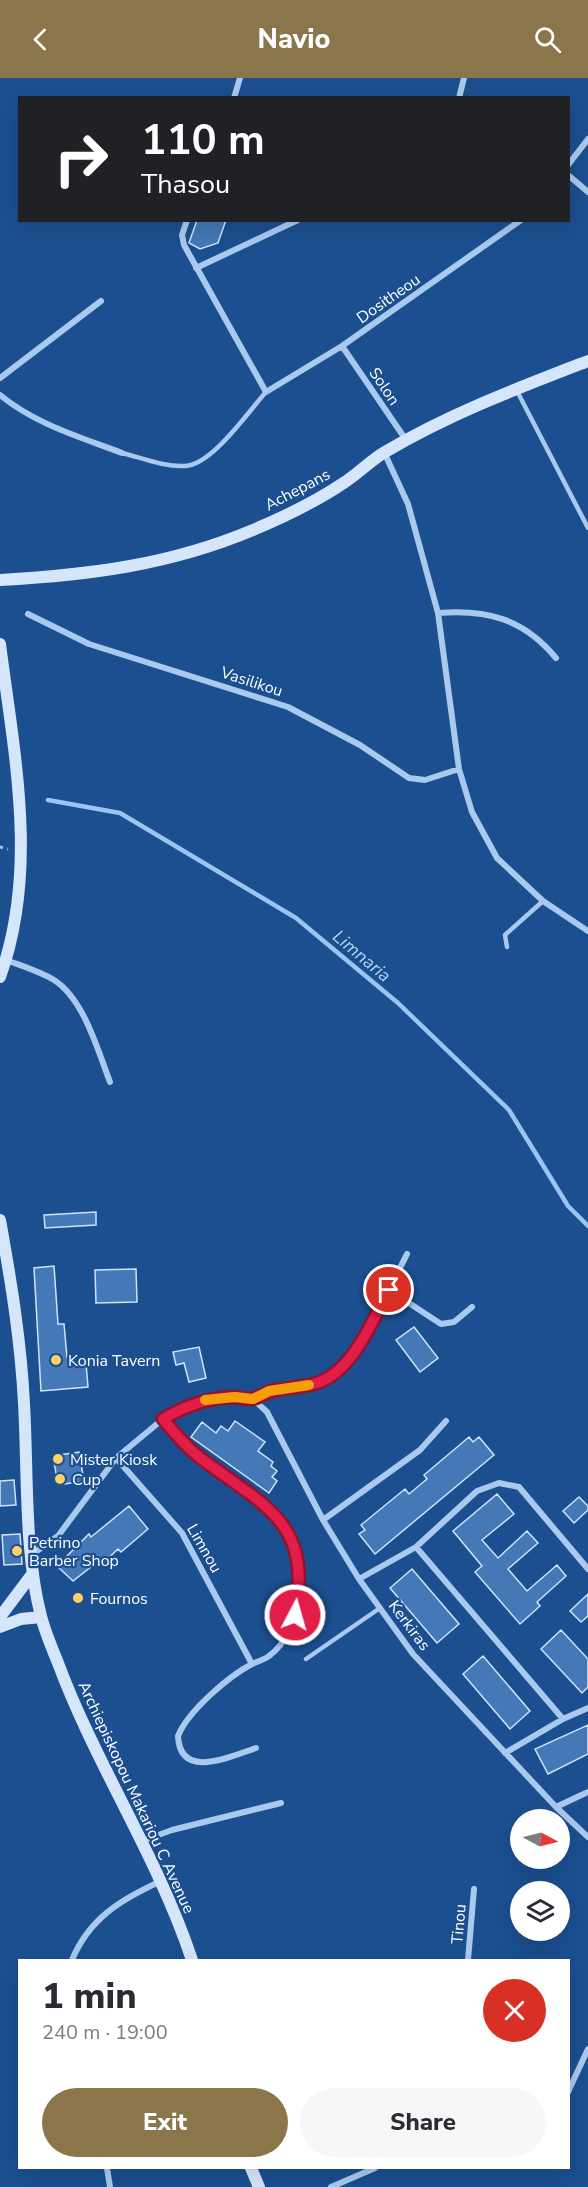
<!DOCTYPE html>
<meta charset="utf-8">
<style>
body{margin:0;font-family:"Nunito Sans",sans-serif;background:#f7f7f7;color:#2b2b33;height:100vh;display:flex;flex-direction:column;font-size:22px;white-space:nowrap}
*{box-sizing:border-box;margin:0}
p{font-size:20px;color:#7c7c81}
.icon{flex:none;width:33px;height:33px;fill:none;stroke:currentColor;stroke-width:2;stroke-linecap:round;stroke-linejoin:round}
.map{position:relative;flex:1;overflow:hidden}
.panel{position:absolute;left:18px;top:1881px;width:552px;height:210px;display:flex;flex-direction:column;background:#fff;border-radius:0px;box-shadow:0 6px 24px #0002}
.panel>*{flex:none}
.guide{position:absolute;left:18px;top:18px;width:552px;height:126px;border-radius:0px;box-shadow:0 6px 24px #0002;background:#202124;color:#fff;overflow:hidden}
.needle{width:39px;rotate:97deg}
.tools{position:absolute;left:510px;top:1731px;display:grid;gap:12px}
.tools a{display:grid;place-items:center;width:60px;height:60px;border-radius:50%;background:#fff;box-shadow:0 6px 24px #0002;font-size:30px}
.pin{position:absolute;display:grid;place-items:center;width:51px;height:51px;color:#fff;margin:-26px;border:3px solid #fff;border-radius:50%;box-shadow:0 2px 6px #0007}
.me{position:absolute;width:66px;margin:-33px;rotate:6deg;stroke-linejoin:round;filter:drop-shadow(0 0 4px #0008)}
.turn{display:flex;align-items:center;gap:21px;height:126px;padding:0 24px;font-size:27px}
.turn .icon{width:78px;height:78px;stroke-width:2.5}
.turn b{display:block;font-size:42px;line-height:51px}
.round{display:grid;place-items:center;flex:none;width:63px;height:63px;border-radius:32px;background:#f7f7f7}
.head{display:flex;align-items:center;justify-content:space-between;height:102px;padding:0 24px}
h1{font-size:36px;font-weight:800;line-height:45px}
.primary-button{display:flex;gap:12px;margin-top:auto;padding:12px 24px}
.primary-button a{flex:1;height:69px;border-radius:36px;background:#8a764a;color:#fff;font-size:24px;font-weight:800;line-height:69px;text-align:center}
.primary-button a+a{background:#f7f7f7;color:#2b2b33}
header{display:flex;justify-content:space-between;align-items:center;height:78px;padding:0 24px;background:#8a764a;color:#fff;font-size:27px;font-weight:800}
.map>svg:first-child{display:block}
.lines{fill:none;stroke-linecap:round;stroke-linejoin:round}
.stream{stroke:#9cc4f0;stroke-width:4.5}
.building{fill:#4478b7;stroke:#cfe3fa;stroke-width:1.5}
.path{stroke:#a9c9ee;stroke-width:3;stroke-dasharray:3 4.5;stroke-linecap:butt}
.lane{stroke:#a9c9ee;stroke-width:4.5}
.street{stroke:#a9c9ee;stroke-width:6}
.secondary{stroke:#d6e6fa;stroke-width:12}
.route-casing{stroke:#92132f;stroke-width:15}
.route{stroke:#e11d48;stroke-width:10}
.slow{stroke:#f59e0b;stroke-width:10}
.poi-dot{fill:#ffd166;stroke:#1b4f8f;stroke-width:2}
.labels{text-anchor:middle;stroke-width:4.5;stroke-linejoin:round;paint-order:stroke}
.street-label{font-size:16px;fill:#fff;stroke:#1b4f8f}
.poi-label{font-size:16px;fill:#fff;stroke:#1b4f8f;text-anchor:start}
.water-label{font-size:18px;font-style:italic;fill:#b5d3f5;stroke:#1b4f8f}
</style>
<header><svg class="icon" aria-label="back" viewBox="0 0 24 24"><path d="M15 5l-7 7 7 7"/></svg>Navio<svg class="icon" aria-label="search" viewBox="0 0 24 24"><circle cx="10" cy="10" r="6"/><path d="M15 15l6 6"/></svg></header>
<div class="map">
<svg width="588" height="2109" viewBox="0 0 588 2109">
<rect width="100%" height="100%" fill="#1b4f8f"/>
<g class="lines">
<path class="stream" d="M 48,722 L 120,735 L 296,840 L 398,925 L 509,1032 L 568,1128 L 588,1148"/>
</g>
<path class="building" d="M 197,142 L 226,142 L 218,165 L 200,171 L 189,165 Z
M 96,1134 L 96,1147 L 45,1150 L 44,1137 Z
M 54,1188 L 58,1246 L 64,1246 L 67,1279 L 73,1278 L 74,1286 L 86,1285 L 88,1309 L 41,1313 L 34,1190 Z
M 136,1191 L 137,1224 L 96,1225 L 95,1192 Z
M 414,1249 L 438,1280 L 420,1294 L 396,1262 Z
M 199,1269 L 206,1300 L 189,1304 L 184,1285 L 176,1287 L 173,1274 Z
M 235,1343 L 265,1364 L 258,1373 L 273,1384 L 271,1388 L 277,1393 L 272,1399 L 277,1403 L 269,1415 L 191,1359 L 202,1344 L 216,1355 L 221,1348 L 228,1353 Z
M 469,1359 L 473,1364 L 479,1359 L 494,1377 L 375,1476 L 359,1456 L 365,1452 L 361,1447 L 405,1411 L 409,1416 L 427,1401 L 424,1397 Z
M 79,1374 L 84,1403 L 58,1407 L 53,1378 Z
M 14,1402 L 16,1427 L 0,1428 L 0,1403 Z
M 497,1416 L 514,1436 L 482,1462 L 498,1480 L 527,1453 L 538,1465 L 508,1491 L 527,1513 L 557,1487 L 566,1498 L 537,1524 L 540,1528 L 520,1546 L 475,1494 L 482,1488 L 453,1453 Z
M 579,1419 L 588,1428 L 588,1432 L 574,1445 L 563,1433 Z
M 129,1428 L 148,1451 L 121,1474 L 118,1471 L 100,1488 L 96,1485 L 73,1503 L 57,1488 L 89,1456 L 91,1459 Z
M 20,1456 L 22,1486 L 4,1487 L 2,1457 Z
M 412,1491 L 459,1546 L 437,1565 L 390,1510 Z
M 588,1516 L 588,1538 L 581,1544 L 570,1533 Z
M 561,1552 L 588,1581 L 588,1609 L 582,1615 L 541,1571 Z
M 483,1578 L 530,1633 L 510,1651 L 463,1596 Z
M 588,1647 L 588,1676 L 548,1696 L 535,1671 Z"/>
<g class="lines">
<path class="path" d="M 0,769 L 8,771"/>
<path class="lane" d="M 517,313 L 588,450
M 122,375 C 142,380 164,389 185,388 C 212,387 248,334 266,314
M 507,869 L 505,857 L 543,823
M 306,1581 L 380,1530"/>
<path class="street" d="M 234,20 L 240,0
M 459,20 L 464,0
M 568,87 L 588,61
M 568,97 L 588,114
M 187,142 L 182,157 L 184,167 L 266,314 L 342,268 L 521,142
M 196,190 L 298,142
M 342,268 L 406,362
M 0,300 L 101,223
M 0,317 C 35,346 80,359 122,375
M 384,374 L 408,426 L 438,535 L 459,691 L 472,734 L 497,780 L 543,823 L 588,853
M 438,535 C 487,531 524,541 556,580
M 28,536 L 89,566 L 288,629 L 360,667 L 409,700 L 425,702 L 459,691
M 6,882 C 22,888 39,893 54,902 C 84,921 98,973 110,1004
M 389,1212 L 441,1246 L 454,1244 L 472,1229
M 253,1321 L 267,1334 L 323,1442 L 359,1501 L 413,1576 L 556,1729 L 588,1759
M 163,1341 C 174,1354 184,1366 197,1377 C 225,1400 264,1417 285,1449 C 299,1469 299,1496 298,1519 C 296,1541 287,1565 269,1578 C 264,1582 258,1583 252,1586 C 229,1598 188,1633 178,1658 C 180,1703 231,1678 256,1670
M 116,1380 L 182,1455 L 252,1586
M 323,1442 L 420,1372 L 446,1343
M 416,1469 L 563,1641
M 31,1477 L 58,1458 L 116,1380 L 163,1341 L 190,1326 L 205,1322 L 235,1319 L 253,1321 L 269,1313 L 318,1304 L 344,1289 L 390,1210 L 407,1176
M 359,1501 L 416,1469 L 477,1413 L 499,1405 L 519,1409 L 588,1491
M 505,1675 L 563,1641 L 588,1630
M 556,1729 L 588,1714
M 142,1763 L 172,1752 L 281,1725
M 72,1882 C 89,1841 120,1822 159,1804
M 468,1882 L 474,1811
M 568,2014 L 588,1971
M 107,2090 L 110,2109
M 331,2109 L 375,2090"/>
<path class="secondary" d="M 0,502 C 89,497 170,487 253,452 C 284,439 317,423 345,404 C 359,395 371,382 385,374 C 449,336 518,310 588,283
M 0,566 C 14,676 39,791 0,899
M 0,1142 C 11,1203 21,1264 24,1326 C 28,1394 24,1473 41,1538 C 45,1554 52,1570 58,1585 C 96,1687 158,1779 192,1882
M 0,1539 L 33,1495
M 0,1549 L 21,1541 L 41,1539
M 251,2090 L 259,2109"/>
</g>
<g class="lines">
<defs>
<path id="route" d="M 295,1537 C 314,1442 261,1427 198,1378 C 184,1367 174,1354 163,1341 C 185,1328 206,1320 232,1319 C 239,1319 245,1321 251,1321 C 256,1321 268,1313 276,1312 C 290,1310 304,1309 317,1305 C 353,1293 372,1243 389,1212"/>
</defs>
<use href="#route" class="route-casing"/>
<use href="#route" class="route"/>
<path class="slow" d="M 205,1322 L 235,1319 L 253,1321 L 269,1313 L 309,1307"/>
</g>
<g class="poi-dot">
<circle cx="56" cy="1282" r="6"/>
<circle cx="58" cy="1381" r="6"/>
<circle cx="60" cy="1401" r="6"/>
<circle cx="17" cy="1473" r="6"/>
<circle cx="78" cy="1520" r="6"/>
</g>
<g class="labels">
<g class="street-label">
<text transform="translate(388 220) rotate(-35)" y="6">Dositheou</text>
<text transform="translate(385 308) rotate(56)" y="6">Solon</text>
<text transform="translate(297 411) rotate(-28)" y="6">Achepans</text>
<text transform="translate(252 603) rotate(18)" y="6">Vasilikou</text>
<text transform="translate(205 1470) rotate(60)" y="6">Limnou</text>
<text transform="translate(410 1547) rotate(53)" y="6">Kerkiras</text>
<text transform="translate(137 1719) rotate(65)" y="6">Archiepiskopou Makariou C Avenue</text>
<text transform="translate(458 1846) rotate(-85)" y="6">Tinou</text>
</g>
<g class="poi-label">
<text x="68" y="1288">Konia Tavern</text>
<text x="70" y="1387">Mister Kiosk</text>
<text x="72" y="1407">Cup</text>
<text x="29" y="1470">Petrino<tspan x="29" dy="18">Barber Shop</tspan></text>
<text x="90" y="1526">Fournos</text>
</g>
<g class="water-label">
<text transform="translate(362 878) rotate(40)" y="6">Limnaria</text>
</g>
</g>
</svg>
<div class="tools">
<a><svg class="needle" viewBox="-14 -14 28 28"><path d="M0-13l5 13h-10z" fill="#e53935"/><path d="M0 13l5-13h-10z" fill="#7c7c81"/></svg></a>
<a><svg class="icon" aria-label="layers" viewBox="0 0 24 24"><path d="M12 4l9 5-9 5-9-5zM3 14l9 5 9-5"/></svg></a>
</div>
<div class="pin" style="left:389px;top:1212px;background:#d93025"><svg class="icon" aria-label="arrive" viewBox="0 0 24 24"><path d="M6 21V4h12l-3 4 3 4H6"/></svg></div>
<svg class="me" style="left:295px;top:1537px" viewBox="-20 -20 40 40"><circle r="17" fill="#e11d48" stroke="#fff" stroke-width="3"/><path d="M0-11L8 9 0 5-8 9z" fill="#fff"/></svg>
<div class="guide">
<div class="turn"><svg class="icon" aria-label="right" viewBox="0 0 24 24"><path d="M7 20v-9h11M14 6l5 5-5 5"/></svg><div><b>110 m</b>Thasou</div></div>
</div>
<section class="panel">
<div class="head"><div><h1>1 min</h1><p>240 m · 19:00</p></div><a class="round" style="background:#d93025;color:#fff"><svg class="icon" aria-label="close" viewBox="0 0 24 24"><path d="M6 6l12 12M18 6L6 18"/></svg></a></div>
<div class="primary-button"><a>Exit</a><a>Share</a></div>
</section>
</div>
